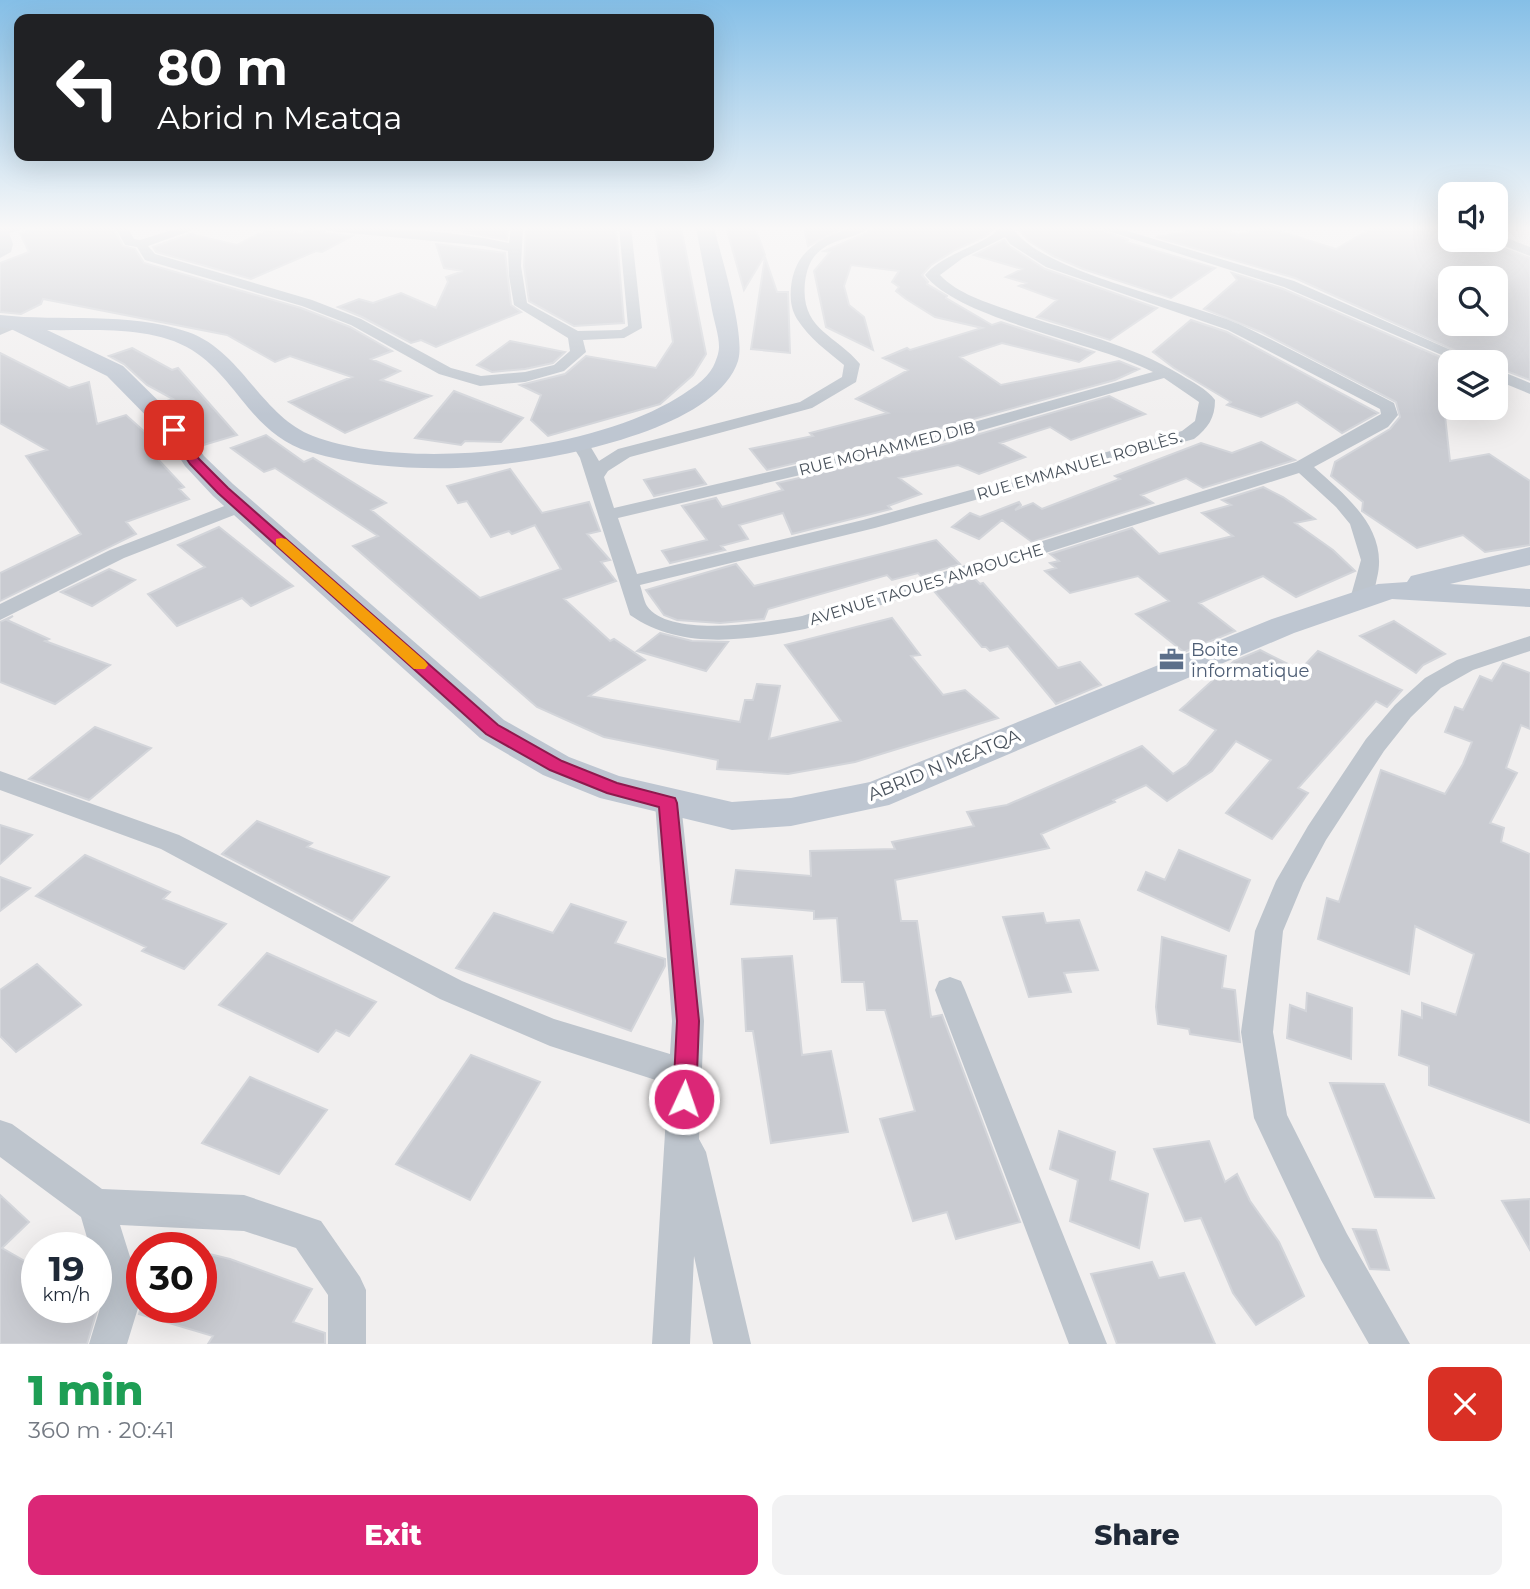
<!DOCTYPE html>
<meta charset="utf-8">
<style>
body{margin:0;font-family:Montserrat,sans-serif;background:#f2f2f3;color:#1f2937;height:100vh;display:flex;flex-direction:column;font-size:26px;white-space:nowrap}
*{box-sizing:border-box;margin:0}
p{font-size:23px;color:#747a83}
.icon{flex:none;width:38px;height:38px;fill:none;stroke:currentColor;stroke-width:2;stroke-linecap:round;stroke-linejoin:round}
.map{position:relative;height:1344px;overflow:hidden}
.panel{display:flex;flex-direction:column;background:#fff;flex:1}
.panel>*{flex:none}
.hud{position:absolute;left:14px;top:14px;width:700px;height:147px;border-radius:14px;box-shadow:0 7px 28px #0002;background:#202124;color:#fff;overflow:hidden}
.tools{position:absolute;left:1438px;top:182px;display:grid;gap:14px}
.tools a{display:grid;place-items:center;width:70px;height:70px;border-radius:14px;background:#fff;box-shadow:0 7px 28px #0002;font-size:35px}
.speed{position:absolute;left:21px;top:1232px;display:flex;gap:14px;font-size:35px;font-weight:700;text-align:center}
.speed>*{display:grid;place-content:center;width:91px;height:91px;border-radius:50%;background:#fff;box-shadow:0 7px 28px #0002;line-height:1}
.speed small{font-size:18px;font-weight:400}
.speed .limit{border:10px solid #d22;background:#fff;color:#111}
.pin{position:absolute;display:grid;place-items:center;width:60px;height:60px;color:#fff;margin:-30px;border-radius:14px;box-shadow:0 4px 10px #0006}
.me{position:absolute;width:77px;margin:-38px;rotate:3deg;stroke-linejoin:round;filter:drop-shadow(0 0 5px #0008)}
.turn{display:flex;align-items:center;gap:24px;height:147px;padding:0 28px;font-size:32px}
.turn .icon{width:91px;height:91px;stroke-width:2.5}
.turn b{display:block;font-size:49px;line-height:60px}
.round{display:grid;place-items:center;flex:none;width:74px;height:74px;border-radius:14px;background:#f2f2f3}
.overview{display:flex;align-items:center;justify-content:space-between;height:119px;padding:0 28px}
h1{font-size:42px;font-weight:800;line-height:52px;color:#1e9e55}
.action{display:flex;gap:14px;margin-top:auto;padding:14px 28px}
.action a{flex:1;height:80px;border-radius:14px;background:#db2777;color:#fff;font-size:28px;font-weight:800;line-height:80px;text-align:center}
.action a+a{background:#f2f2f3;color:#1f2937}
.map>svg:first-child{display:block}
.building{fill:#c9cbd1;stroke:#d3d5da;stroke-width:2;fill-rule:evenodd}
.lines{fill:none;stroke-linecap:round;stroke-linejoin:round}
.minor{fill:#bec5cd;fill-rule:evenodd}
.secondary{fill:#bec6d1;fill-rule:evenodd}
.route{fill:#db2777;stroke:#8e194d;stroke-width:2}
.slow{fill:#f59e0b}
.labels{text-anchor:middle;stroke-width:7;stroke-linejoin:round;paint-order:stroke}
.far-street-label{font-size:16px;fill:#48515b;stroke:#fff}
.service-label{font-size:18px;fill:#4e5e75;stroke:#fff;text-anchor:start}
.street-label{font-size:18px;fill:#48515b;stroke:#fff}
</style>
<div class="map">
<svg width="1530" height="1344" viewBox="0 0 1530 1344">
<rect width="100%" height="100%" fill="#f1efef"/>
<path class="building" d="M 48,227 L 113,227 L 123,246 L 135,249 L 144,263 L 301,308 L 350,327 L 392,351 L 371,359 L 400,371 L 381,380 L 431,396 L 345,433 L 289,402 L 352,377 L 290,356 L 275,362 L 227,335 L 43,299 L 41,304 L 21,314 L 0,312 L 0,263 L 29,252 L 20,233 Z
M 312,227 L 329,234 L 352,236 L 322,252 L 316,251 L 251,279 L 156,252 L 153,247 L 190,234 L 237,245 L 270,228 L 302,233 Z
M 463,227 L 508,227 L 507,240 L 462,232 Z
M 526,227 L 553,227 L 552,230 L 616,227 L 624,323 L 574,326 L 529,301 L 524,266 Z
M 655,227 L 681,227 L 706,354 L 693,375 L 660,404 L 548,436 L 531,420 L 541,395 L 520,385 L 565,374 L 586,356 L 656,368 L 673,342 Z
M 726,227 L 755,227 L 765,255 L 744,290 Z
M 804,227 L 845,227 L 808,246 Z
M 874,227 L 996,227 L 986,236 L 955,250 L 931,265 L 922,275 L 928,282 L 927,284 L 947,296 L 946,298 L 992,325 L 1001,322 L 1094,352 L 1079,362 L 1002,343 L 960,357 L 1001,385 L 1119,361 L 1139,369 L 1115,380 L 930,431 L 767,470 L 750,449 L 813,436 L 810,433 L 888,413 L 856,399 L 908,370 L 883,358 L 907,348 L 910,350 L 982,328 L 935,317 L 906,299 L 896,291 L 899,287 L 892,282 L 899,271 L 851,265 L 844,286 L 849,305 L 864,317 L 873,350 L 826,327 L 814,271 L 830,252 L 824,251 L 867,233 Z
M 1016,227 L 1093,227 L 1128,240 L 1126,242 L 1215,268 L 1171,298 L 1083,269 L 1053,256 L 1029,241 Z
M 1217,227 L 1238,235 L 1266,227 L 1336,249 L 1374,227 L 1451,227 L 1451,253 L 1494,245 L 1530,258 L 1530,380 L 1496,367 L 1496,362 L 1480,362 L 1295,278 L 1156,237 ZM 1451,278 L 1496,278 L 1496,324 L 1451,324 Z
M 1004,240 L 1009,246 L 1045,269 L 1157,308 L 1110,340 L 1037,317 L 1057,300 L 1019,286 L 1026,283 L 1006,277 L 1022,269 L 974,255 Z
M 436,244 L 505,253 L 511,305 L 521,312 L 436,347 L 421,340 L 411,343 L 362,317 L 338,307 L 359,299 L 373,303 L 401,293 L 436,308 L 448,282 L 446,277 L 463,271 L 444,268 Z
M 765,257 L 777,292 L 788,292 L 790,353 L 751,349 Z
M 1232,273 L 1283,289 L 1452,362 L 1451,405 L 1444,407 L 1450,461 L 1489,454 L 1530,481 L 1530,545 L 1485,552 L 1463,535 L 1417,548 L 1362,511 L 1363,502 L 1331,476 L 1335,462 L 1390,429 L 1400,417 L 1396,402 L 1261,332 L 1204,309 L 1237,280 Z
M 1191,320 L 1227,332 L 1378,413 L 1342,433 L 1297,402 L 1261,417 L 1227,405 L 1231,402 L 1174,368 L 1153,352 Z
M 510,341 L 565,352 L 553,363 L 525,369 L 492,372 L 477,365 Z
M 132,348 L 172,370 L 178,368 L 237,435 L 200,446 L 185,423 L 164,402 L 173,399 L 147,385 L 124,364 L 109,356 Z
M 0,353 L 69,388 L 89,382 L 97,424 L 126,415 L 165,450 L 153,454 L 184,487 L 179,489 L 189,499 L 126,522 L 136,534 L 0,601 L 0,573 L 81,534 L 26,456 L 47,450 L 0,423 Z
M 454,391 L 523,418 L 501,442 L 465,441 L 461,445 L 415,438 Z
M 1109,396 L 1145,414 L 1071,440 L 1050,427 L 1000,443 L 1025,457 L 979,474 L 958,465 L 899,478 L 921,494 L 888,506 L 891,509 L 792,534 L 783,513 L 739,525 L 748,539 L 721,546 L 725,550 L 670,563 L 662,551 L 707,540 L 682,506 L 716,498 L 722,507 L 783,490 L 777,483 L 942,445 Z
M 266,435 L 304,462 L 313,458 L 386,503 L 371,510 L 480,598 L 561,569 L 535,525 L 512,534 L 509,531 L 491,537 L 467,501 L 458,503 L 447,486 L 510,469 L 542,513 L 589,502 L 600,531 L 587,534 L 610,560 L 601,562 L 616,581 L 564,599 L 610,641 L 614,639 L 645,660 L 589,696 L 740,722 L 745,700 L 753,700 L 757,684 L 780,686 L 769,739 L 841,721 L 785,645 L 892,618 L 920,655 L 911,656 L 943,695 L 965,690 L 998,718 L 855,762 L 788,774 L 717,769 L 718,760 L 604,737 L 537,707 L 353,546 L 378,536 L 275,468 L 264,472 L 231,448 Z
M 1261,442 L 1295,460 L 1203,488 L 1186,478 L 1141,495 L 1153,503 L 1032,542 L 1002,520 L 979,539 L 952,527 L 970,513 L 980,517 L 1019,502 L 1021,505 L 1015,510 L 1033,503 L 1042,509 L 1120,479 L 1115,476 L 1201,443 L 1232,453 Z
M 695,469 L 706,484 L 654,496 L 644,480 Z
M 1263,487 L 1283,497 L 1315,519 L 1295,523 L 1333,550 L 1355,571 L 1296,597 L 1263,576 L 1199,603 L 1235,631 L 1184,652 L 1136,614 L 1169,601 L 1138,576 L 1070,593 L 1045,571 L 1056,568 L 1050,563 L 1059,561 L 1050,554 L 1132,528 L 1159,554 L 1233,536 L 1202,513 L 1231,505 L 1222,500 Z
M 219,527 L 293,586 L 251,606 L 242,598 L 177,626 L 148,594 L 205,567 L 178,545 Z
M 936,540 L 960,564 L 921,576 L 918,573 L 892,580 L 887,575 L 768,609 L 764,619 L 720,623 L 677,620 L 664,615 L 646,590 L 736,564 L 754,586 Z
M 109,569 L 135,580 L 92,606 L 61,592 Z
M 974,578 L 980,584 L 983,583 L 1058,668 L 1080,662 L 1101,685 L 1056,704 L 1008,646 L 990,651 L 986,647 L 982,647 L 934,591 Z
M 13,616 L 7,620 L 49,639 L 45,641 L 110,665 L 55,704 L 0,682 L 0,622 Z
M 1394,621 L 1445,654 L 1423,665 L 1416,673 L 1360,636 Z
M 660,633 L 692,641 L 728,642 L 706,671 L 637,651 Z
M 1260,650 L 1300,670 L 1318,651 L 1402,690 L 1387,707 L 1376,701 L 1298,788 L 1308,793 L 1272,839 L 1226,813 L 1271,760 L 1236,741 L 1212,771 L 1167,801 L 1146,785 L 1113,800 L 1115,802 L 1041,834 L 1049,848 L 895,880 L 901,921 L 917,921 L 931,1017 L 942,1015 L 1020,1222 L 956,1239 L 947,1212 L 913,1221 L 880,1119 L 915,1111 L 885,1010 L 867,1010 L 864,982 L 842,982 L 837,918 L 814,919 L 814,911 L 731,904 L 736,870 L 811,876 L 810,851 L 895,849 L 892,842 L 974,826 L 967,812 L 1007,805 L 1142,746 L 1173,774 L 1187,765 L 1216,730 L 1180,710 L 1234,661 Z
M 1503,663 L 1530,673 L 1530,729 L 1521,725 L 1506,768 L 1517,773 L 1490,823 L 1504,828 L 1501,842 L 1530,854 L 1530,1123 L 1429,1085 L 1429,1066 L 1399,1055 L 1402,1011 L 1422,1018 L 1422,1003 L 1456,1015 L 1474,954 L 1415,926 L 1409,974 L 1318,939 L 1327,898 L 1339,902 L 1381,770 L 1445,794 L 1463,764 L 1472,742 L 1445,732 L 1455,707 L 1463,710 L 1480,676 L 1492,681 Z
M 95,727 L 151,748 L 89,800 L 29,779 Z
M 257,821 L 312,843 L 307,847 L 389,877 L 352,921 L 346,918 L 222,854 Z
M 0,825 L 32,835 L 0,864 Z
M 1179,850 L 1250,880 L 1229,931 L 1138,890 L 1146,872 L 1165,880 Z
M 85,855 L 170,892 L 163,899 L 226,924 L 184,969 L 142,951 L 146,947 L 36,896 Z
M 0,877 L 30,888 L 0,911 Z
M 571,904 L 626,922 L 615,943 L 665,959 L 665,966 L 631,1031 L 456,968 L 494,913 L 553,933 Z
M 1043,913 L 1046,923 L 1079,920 L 1098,970 L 1064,973 L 1071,992 L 1029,997 L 1003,917 Z
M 1162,937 L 1226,956 L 1222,988 L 1235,990 L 1240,1042 L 1190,1034 L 1189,1029 L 1158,1024 L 1156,1007 Z
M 267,953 L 376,1002 L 349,1036 L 336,1030 L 318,1052 L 219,1005 Z
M 792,956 L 802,1055 L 831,1051 L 848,1132 L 771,1143 L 753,1031 L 746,1031 L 742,959 Z
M 37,964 L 81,1005 L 16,1052 L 0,1036 L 0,990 Z
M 1307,993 L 1352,1008 L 1351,1059 L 1287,1038 L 1290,1005 L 1306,1011 Z
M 471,1055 L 540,1082 L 470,1200 L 396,1164 Z
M 250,1077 L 327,1110 L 279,1174 L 202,1143 Z
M 1330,1083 L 1384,1084 L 1434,1198 L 1375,1197 Z
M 1059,1131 L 1115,1152 L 1110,1180 L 1148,1194 L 1139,1248 L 1070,1221 L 1078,1180 L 1050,1169 Z
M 1209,1141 L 1225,1182 L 1237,1174 L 1250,1201 L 1279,1242 L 1304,1296 L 1256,1325 L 1233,1293 L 1201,1218 L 1185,1221 L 1154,1149 Z
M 0,1195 L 29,1222 L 2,1248 L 37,1268 L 37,1307 L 98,1307 L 87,1344 L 0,1344 Z
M 1530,1199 L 1530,1250 L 1502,1201 Z
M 1353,1229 L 1376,1230 L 1389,1270 L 1370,1269 Z
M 201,1252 L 230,1259 L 312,1289 L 293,1322 L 325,1333 L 325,1344 L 208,1344 L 213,1336 L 139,1314 L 141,1307 L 201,1307 Z
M 1152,1262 L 1159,1278 L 1184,1273 L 1215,1344 L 1117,1344 L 1091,1274 Z"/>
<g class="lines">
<path class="minor" d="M 0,227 L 31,227 L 9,233 L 13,244 L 11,252 L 0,258 Z
M 115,227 L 127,227 L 134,239 L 140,240 L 182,227 L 201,227 L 148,246 L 155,254 L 312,300 L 361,319 L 451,368 L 481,376 L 525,372 L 554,365 L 570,351 L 568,338 L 514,305 L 509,276 L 508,251 L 485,246 L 329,231 L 323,227 C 384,227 449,230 509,243 L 511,227 L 523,227 L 521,266 L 527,303 L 578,331 L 621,330 L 628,326 L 619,227 L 631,227 L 642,328 L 624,338 L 583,340 L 586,352 L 564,371 L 525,382 L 480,386 L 439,374 L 351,325 L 302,306 L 145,260 L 137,247 L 125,245 Z
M 853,227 L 871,227 C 857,238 836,238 822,249 C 810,258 807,269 805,282 C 800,330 835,334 860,364 L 856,382 L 812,408 L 630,457 L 608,471 L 604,477 L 614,508 L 931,434 L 1153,372 C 1096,342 960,320 925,275 C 943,253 991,243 1000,227 L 1012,227 C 1038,272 1189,301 1241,325 C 1292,349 1343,377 1394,403 L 1398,415 L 1388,427 L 1314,467 C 1346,496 1389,529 1377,578 C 1375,587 1374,596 1368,603 L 1354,603 L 1350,599 L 1361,560 L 1350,524 L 1336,507 L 1299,473 L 805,629 C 747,640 682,651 630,615 L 580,458 L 571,443 L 574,439 L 586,439 L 599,461 L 618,449 L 800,402 L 842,377 L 844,365 C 827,351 809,338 797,319 C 791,309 790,299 791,287 C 795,250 820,238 853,227 ZM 1005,237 L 1010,244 L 1046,267 L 1228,330 L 1380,409 L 1381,414 L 1296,462 L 802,616 C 768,622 670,639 647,606 C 644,601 642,591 640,585 L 875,528 L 1194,439 C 1208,428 1215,418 1215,400 C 1207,389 1192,382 1181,375 C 1129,343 1068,331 1011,311 C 986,302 958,294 940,275 L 963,258 ZM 1164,378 L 1199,402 L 1195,421 L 1182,431 L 863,520 L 637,574 L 618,518 L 941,442 Z
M 1095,227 L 1114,227 L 1294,281 L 1478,362 L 1458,362 L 1284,287 Z
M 1496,234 L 1530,247 L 1530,256 L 1492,241 L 1496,240 Z
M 16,319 L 23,323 L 21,326 L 0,335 L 0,325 Z
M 1496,369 L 1530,383 L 1530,394 L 1496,380 Z
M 240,500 L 247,502 L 249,506 L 247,510 L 124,558 L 0,620 L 0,604 L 110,550 Z
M 1530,636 L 1530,651 L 1473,670 L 1441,688 L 1411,717 L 1384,751 L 1326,840 L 1303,883 L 1283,931 L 1273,1032 L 1287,1115 L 1347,1234 L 1410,1344 L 1369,1344 L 1321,1260 L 1254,1118 L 1241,1032 L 1255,931 L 1276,881 L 1308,826 L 1366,739 L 1395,705 L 1425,678 L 1457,660 Z
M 0,771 L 179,835 L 462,981 L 554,1019 L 670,1054 L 672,1021 L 655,803 L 659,796 L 668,793 L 677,796 L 681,803 L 704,1021 L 699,1139 L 706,1152 L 751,1344 L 713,1344 L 694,1256 L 690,1344 L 652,1344 L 668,1084 L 550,1046 L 440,999 L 161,849 L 0,790 Z
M 950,977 L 961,981 L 965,990 L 1107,1344 L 1069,1344 L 935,990 L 939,981 Z
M 0,1120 L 12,1124 L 102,1189 L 244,1195 L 321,1221 L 360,1277 L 366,1290 L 366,1344 L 328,1344 L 328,1295 L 296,1248 L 244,1231 L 120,1225 L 142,1295 L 127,1344 L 89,1344 L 104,1295 L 96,1268 L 96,1248 L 90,1248 L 81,1217 L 0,1157 Z"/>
<path class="secondary" d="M 696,227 L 714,227 C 721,257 746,335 738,361 C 714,436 525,466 457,468 C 408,469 357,466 310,452 C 251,434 239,380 192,350 C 151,325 93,331 47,330 L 123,366 L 183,425 L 204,456 L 233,484 L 504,720 L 569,757 L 619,776 L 732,802 L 791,798 L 870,782 L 1272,619 L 1378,584 L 1407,582 L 1411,576 L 1530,547 L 1530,565 L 1450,584 L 1530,589 L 1530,607 L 1392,599 L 1294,633 L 889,805 L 791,826 L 732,830 L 600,798 L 543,775 L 480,738 L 213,496 L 185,466 L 164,434 L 107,376 L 11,329 L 0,327 L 0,315 C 62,322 128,311 188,332 C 242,351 260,415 313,436 C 408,472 591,451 677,398 C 690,390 706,380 713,367 C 716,361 719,353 719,347 C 719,335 714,321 712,310 C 707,283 701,255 696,227 Z"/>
</g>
<linearGradient id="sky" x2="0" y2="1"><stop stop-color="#85bfe7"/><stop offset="0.55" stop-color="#f9f8f8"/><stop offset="1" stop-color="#f9f8f8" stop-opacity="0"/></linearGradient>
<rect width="1530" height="415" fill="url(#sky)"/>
<path class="route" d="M 170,428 L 178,428 L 199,459 L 228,488 L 498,725 L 562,761 L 617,783 L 675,798 L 677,803 L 699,1021 L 696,1099 L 692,1107 L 684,1110 L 676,1107 L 673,1099 L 677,1021 L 659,807 L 607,793 L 550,770 L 486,734 L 218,493 L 190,464 L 168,430 Z"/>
<path class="slow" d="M 281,538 L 286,539 L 425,661 L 428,665 L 425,669 L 414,669 L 276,545 L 276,539 Z"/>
<defs>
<symbol id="office-bare" viewBox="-9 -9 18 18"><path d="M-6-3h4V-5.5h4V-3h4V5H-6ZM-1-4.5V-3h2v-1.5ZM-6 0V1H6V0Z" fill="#5c6f8a" stroke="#fff" stroke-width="2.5" paint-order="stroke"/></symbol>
</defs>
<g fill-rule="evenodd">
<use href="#office-bare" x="1154" y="642" width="35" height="35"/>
</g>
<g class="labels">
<g class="far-street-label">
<text transform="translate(887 448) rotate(-14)" y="6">RUE MOHAMMED DIB</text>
<text transform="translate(1079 465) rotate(-16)" y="6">RUE EMMANUEL ROBLÈS.</text>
<text transform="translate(926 584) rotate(-17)" y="6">AVENUE TAOUES AMROUCHE</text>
</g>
<g class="service-label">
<text x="1191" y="656">Boite<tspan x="1191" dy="21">informatique</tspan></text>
</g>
<g class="street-label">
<text transform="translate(944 765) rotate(-22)" y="6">ABRID N MƐATQA</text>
</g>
</g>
</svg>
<div class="tools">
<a><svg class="icon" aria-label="sound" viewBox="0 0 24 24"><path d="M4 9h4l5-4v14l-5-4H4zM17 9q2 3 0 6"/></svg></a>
<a><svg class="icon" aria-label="search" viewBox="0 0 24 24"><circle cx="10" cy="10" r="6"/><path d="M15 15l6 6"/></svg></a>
<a><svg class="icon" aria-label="layers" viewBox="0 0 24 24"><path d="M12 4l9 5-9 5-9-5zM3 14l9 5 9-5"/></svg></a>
</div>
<div class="speed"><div>19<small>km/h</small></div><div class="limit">30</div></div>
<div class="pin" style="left:174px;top:430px;background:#d93025"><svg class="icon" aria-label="arrive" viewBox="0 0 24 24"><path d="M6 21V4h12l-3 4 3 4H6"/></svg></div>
<svg class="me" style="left:684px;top:1099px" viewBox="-20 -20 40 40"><circle r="17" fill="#db2777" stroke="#fff" stroke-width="3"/><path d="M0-11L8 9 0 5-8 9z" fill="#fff"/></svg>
<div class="hud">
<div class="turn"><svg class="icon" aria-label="left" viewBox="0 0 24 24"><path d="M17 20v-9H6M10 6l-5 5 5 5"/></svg><div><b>80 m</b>Abrid n Mɛatqa</div></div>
</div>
</div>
<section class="panel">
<div class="overview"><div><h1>1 min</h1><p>360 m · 20:41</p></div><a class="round" style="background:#d93025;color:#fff"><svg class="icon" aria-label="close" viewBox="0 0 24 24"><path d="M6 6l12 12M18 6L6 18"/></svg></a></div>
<div class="action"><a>Exit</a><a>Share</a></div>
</section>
